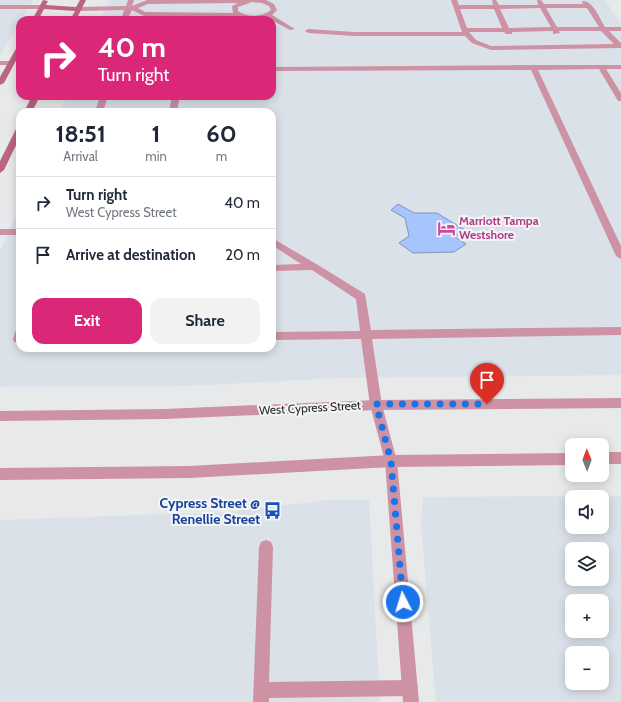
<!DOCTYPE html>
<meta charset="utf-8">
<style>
body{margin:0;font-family:Cabin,sans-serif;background:#f2f2f3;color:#1f2937;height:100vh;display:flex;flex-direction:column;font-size:15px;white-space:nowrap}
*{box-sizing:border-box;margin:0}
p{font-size:13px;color:#747a83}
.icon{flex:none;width:22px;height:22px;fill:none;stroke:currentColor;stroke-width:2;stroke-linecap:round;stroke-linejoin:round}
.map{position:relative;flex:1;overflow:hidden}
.drawer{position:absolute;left:16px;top:108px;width:260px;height:244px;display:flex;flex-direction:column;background:#fff;border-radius:12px;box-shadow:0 2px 10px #0003}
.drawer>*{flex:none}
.guide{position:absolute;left:16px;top:16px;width:260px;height:84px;border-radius:12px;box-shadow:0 2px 10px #0003;background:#db2777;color:#fff;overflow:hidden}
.needle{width:26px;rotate:359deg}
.buttons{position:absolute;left:565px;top:438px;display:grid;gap:8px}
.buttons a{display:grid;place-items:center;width:44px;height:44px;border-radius:8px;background:#fff;box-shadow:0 2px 10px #0003;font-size:20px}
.pin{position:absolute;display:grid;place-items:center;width:34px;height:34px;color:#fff;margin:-41px -17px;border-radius:50% 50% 50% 0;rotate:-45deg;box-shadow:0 0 4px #0007}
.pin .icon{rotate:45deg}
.me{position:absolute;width:44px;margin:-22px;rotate:355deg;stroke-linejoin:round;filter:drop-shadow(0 0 3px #0008)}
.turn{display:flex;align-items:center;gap:14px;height:84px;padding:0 16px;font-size:18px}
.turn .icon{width:52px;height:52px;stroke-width:2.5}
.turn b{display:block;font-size:28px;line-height:34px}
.eta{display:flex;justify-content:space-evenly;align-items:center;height:68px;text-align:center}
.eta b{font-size:24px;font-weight:800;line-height:28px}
.button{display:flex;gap:8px;margin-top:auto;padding:8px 16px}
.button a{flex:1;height:46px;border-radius:12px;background:#db2777;color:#fff;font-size:16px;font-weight:800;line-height:46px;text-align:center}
.button a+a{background:#f2f2f3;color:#1f2937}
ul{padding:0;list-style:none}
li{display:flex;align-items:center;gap:12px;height:52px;padding:0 16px;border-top:1px solid #e0e1e3}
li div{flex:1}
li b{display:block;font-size:15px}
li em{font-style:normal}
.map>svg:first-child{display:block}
.built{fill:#dbe1e9;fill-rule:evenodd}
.water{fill:#a5c5fc;stroke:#7f95bc}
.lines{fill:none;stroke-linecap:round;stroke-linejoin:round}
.service{fill:#cd92a3;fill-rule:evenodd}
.minor{fill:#cd92a3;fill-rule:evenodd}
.tertiary{fill:#cd92a3;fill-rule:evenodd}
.secondary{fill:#bb6581;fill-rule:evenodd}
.route{stroke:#1a73e8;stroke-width:7;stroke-dasharray:0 12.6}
.labels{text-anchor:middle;stroke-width:4;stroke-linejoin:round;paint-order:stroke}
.hotel-label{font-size:12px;font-weight:bold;fill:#b23c85;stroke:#f5f6f8;text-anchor:start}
.street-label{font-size:12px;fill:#252626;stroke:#f5f6f8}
.near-transit-label{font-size:14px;font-weight:bold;fill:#164399;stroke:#f5f6f8;text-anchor:end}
</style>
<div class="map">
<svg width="621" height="702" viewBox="0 0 621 702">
<rect width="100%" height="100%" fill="#e8e9ea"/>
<path class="built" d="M 0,0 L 33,0 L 0,56 Z
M 109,0 L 605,0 L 621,24 L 621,375 L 341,378 L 186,386 L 0,387 L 0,251 L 20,205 L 20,348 L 272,348 L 272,112 L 60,112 L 67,96 L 272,96 L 272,20 L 100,20 Z
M 621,496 L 621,702 L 436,702 L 421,525 L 423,497 ZM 572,497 L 602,497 L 602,527 L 572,527 ZM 572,549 L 602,549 L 602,579 L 572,579 ZM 572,601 L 602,601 L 602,631 L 572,631 ZM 572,653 L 602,653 L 602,683 L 572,683 Z
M 329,500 L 369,500 L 380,702 L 0,702 L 0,520 L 228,512 Z"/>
<path class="water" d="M 398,204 L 414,213 L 437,213 L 465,230 L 455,237 L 466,244 L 454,252 L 413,253 L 399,243 L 409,236 L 405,218 L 391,210 Z"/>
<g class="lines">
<path class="service" d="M 128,0 L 134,0 L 132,6 L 147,0 L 266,0 L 274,4 L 277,10 L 272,15 L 295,29 L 290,30 L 266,17 L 254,20 L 239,17 L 144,16 L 132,10 L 127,20 L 121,20 L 124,10 L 79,11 L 76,9 L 79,7 L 126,6 ZM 252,2 L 262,3 L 269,6 L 271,10 C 262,17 248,18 238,11 L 238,7 ZM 238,3 L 232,6 L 233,13 L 145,12 L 138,8 L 148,4 Z
M 451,0 L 457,0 L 459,5 L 493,5 L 492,0 L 496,0 L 499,5 L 538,5 L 537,0 L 541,0 L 544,4 L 583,4 L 582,1 C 593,0 600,19 605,27 L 621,27 L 621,31 L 609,31 L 621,43 L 621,48 L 491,50 L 472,43 L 465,36 L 355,36 L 308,33 L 305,31 L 308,29 L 355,32 L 462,32 ZM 540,8 L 551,27 L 509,28 L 500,9 ZM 546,8 L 587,8 L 599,27 L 557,27 ZM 460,9 L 494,9 L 502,28 L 467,28 ZM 553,31 L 553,34 L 560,33 L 559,31 L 601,31 L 614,44 L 491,46 L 476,40 L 469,32 L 504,32 L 506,34 L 512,34 L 512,32 Z
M 0,5 L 42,5 L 45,7 L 42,9 L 0,9 Z
M 0,61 L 11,61 L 14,63 L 11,65 L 0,65 Z
M 531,65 L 621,65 L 621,69 L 606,69 L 621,93 L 621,101 L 618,101 L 599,69 L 538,70 L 621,246 L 621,259 L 616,256 L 531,70 L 272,71 L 272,67 Z
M 100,96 L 108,96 L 103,112 L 95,112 Z
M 172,96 L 180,96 L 177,112 L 169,112 Z
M 0,229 L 20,229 L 20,235 L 0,235 Z
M 272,238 L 318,265 L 365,294 L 371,330 L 621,327 L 621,335 L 372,339 L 382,405 L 380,408 L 376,410 L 372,408 L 370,405 L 361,339 L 272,340 L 272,332 L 360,331 L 356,299 L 312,270 L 272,271 L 272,265 L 301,264 L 272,245 Z
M 20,329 L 20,343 L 14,342 L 13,339 L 16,330 Z
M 266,540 L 271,542 L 273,547 L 269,682 L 410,680 L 416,682 L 418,688 L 416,694 L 410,696 L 269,698 L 269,702 L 253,702 L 259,547 L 261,542 Z"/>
<path class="minor" d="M 376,400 L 380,402 L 382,405 L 397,461 L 419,702 L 403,702 L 385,461 L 370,405 L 372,402 Z"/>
<path class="tertiary" d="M 621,398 L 621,408 L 376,410 L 165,419 L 0,421 L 0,411 L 165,409 L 376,400 Z
M 602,452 L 621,452 L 621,464 L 602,464 Z
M 572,453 L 572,465 L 391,467 L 189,478 L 0,480 L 0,468 L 189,466 L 391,455 Z"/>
<path class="secondary" d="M 43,0 L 48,1 L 46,5 L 76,7 L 80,0 L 86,0 L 76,20 L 70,20 L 75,11 L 44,9 L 38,20 L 32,20 Z
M 20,45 L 20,53 L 4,83 L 0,85 L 0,77 L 17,47 Z
M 32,96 L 40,96 L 32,112 L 24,112 Z
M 17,127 L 20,127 L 20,137 L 4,170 L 0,173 L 0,161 Z"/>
</g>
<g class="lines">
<path class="route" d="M 403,602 L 391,461 L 376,404 L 487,404"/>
</g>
<defs>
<symbol id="hotel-bare" viewBox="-9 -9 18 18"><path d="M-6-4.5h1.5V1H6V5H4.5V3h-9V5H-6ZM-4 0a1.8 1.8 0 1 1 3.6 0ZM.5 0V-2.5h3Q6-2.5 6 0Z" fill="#d1479c" stroke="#f5f6f8" stroke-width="2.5" paint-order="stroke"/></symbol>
<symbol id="bus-bare" viewBox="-9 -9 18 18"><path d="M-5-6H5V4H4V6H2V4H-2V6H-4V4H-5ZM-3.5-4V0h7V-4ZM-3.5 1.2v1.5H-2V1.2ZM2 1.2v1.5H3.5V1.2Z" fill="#1a4fb4" stroke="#f5f6f8" stroke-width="2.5" paint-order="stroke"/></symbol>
</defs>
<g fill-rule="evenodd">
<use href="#hotel-bare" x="434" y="216" width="25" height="25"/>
<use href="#bus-bare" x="260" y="498" width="25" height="25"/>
</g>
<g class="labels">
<g class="hotel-label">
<text x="459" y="225">Marriott Tampa<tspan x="459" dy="14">Westshore</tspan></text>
</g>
<g class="street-label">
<text transform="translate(310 408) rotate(-3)" y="4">West Cypress Street</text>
</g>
<g class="near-transit-label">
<text x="260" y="508">Cypress Street @<tspan x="260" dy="16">Renellie Street</tspan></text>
</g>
</g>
</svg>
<div class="buttons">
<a><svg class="needle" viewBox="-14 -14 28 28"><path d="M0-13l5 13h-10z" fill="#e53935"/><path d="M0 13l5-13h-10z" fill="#747a83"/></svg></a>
<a><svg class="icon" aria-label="sound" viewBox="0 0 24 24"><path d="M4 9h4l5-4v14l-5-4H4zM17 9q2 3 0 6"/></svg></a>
<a><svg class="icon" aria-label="layers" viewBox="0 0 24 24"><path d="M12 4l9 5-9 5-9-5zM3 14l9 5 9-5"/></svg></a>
<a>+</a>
<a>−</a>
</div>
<div class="pin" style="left:487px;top:404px;background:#d93025"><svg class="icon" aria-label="arrive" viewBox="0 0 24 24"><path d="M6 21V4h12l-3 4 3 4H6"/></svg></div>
<svg class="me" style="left:403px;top:602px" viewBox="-20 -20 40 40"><circle r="17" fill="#1a73e8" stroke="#fff" stroke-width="3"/><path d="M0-11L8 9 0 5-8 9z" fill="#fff"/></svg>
<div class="guide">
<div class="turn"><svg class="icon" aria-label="right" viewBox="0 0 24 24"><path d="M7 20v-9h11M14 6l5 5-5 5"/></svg><div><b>40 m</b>Turn right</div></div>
</div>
<section class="drawer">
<div class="eta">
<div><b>18:51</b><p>Arrival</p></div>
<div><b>1</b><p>min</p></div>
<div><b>60</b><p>m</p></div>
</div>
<ul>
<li><svg class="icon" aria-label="right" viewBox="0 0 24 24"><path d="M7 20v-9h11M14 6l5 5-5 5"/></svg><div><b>Turn right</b><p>West Cypress Street</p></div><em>40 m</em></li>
<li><svg class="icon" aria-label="arrive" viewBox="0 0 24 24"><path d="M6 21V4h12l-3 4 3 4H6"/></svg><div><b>Arrive at destination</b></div><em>20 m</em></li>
</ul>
<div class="button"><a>Exit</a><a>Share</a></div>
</section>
</div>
